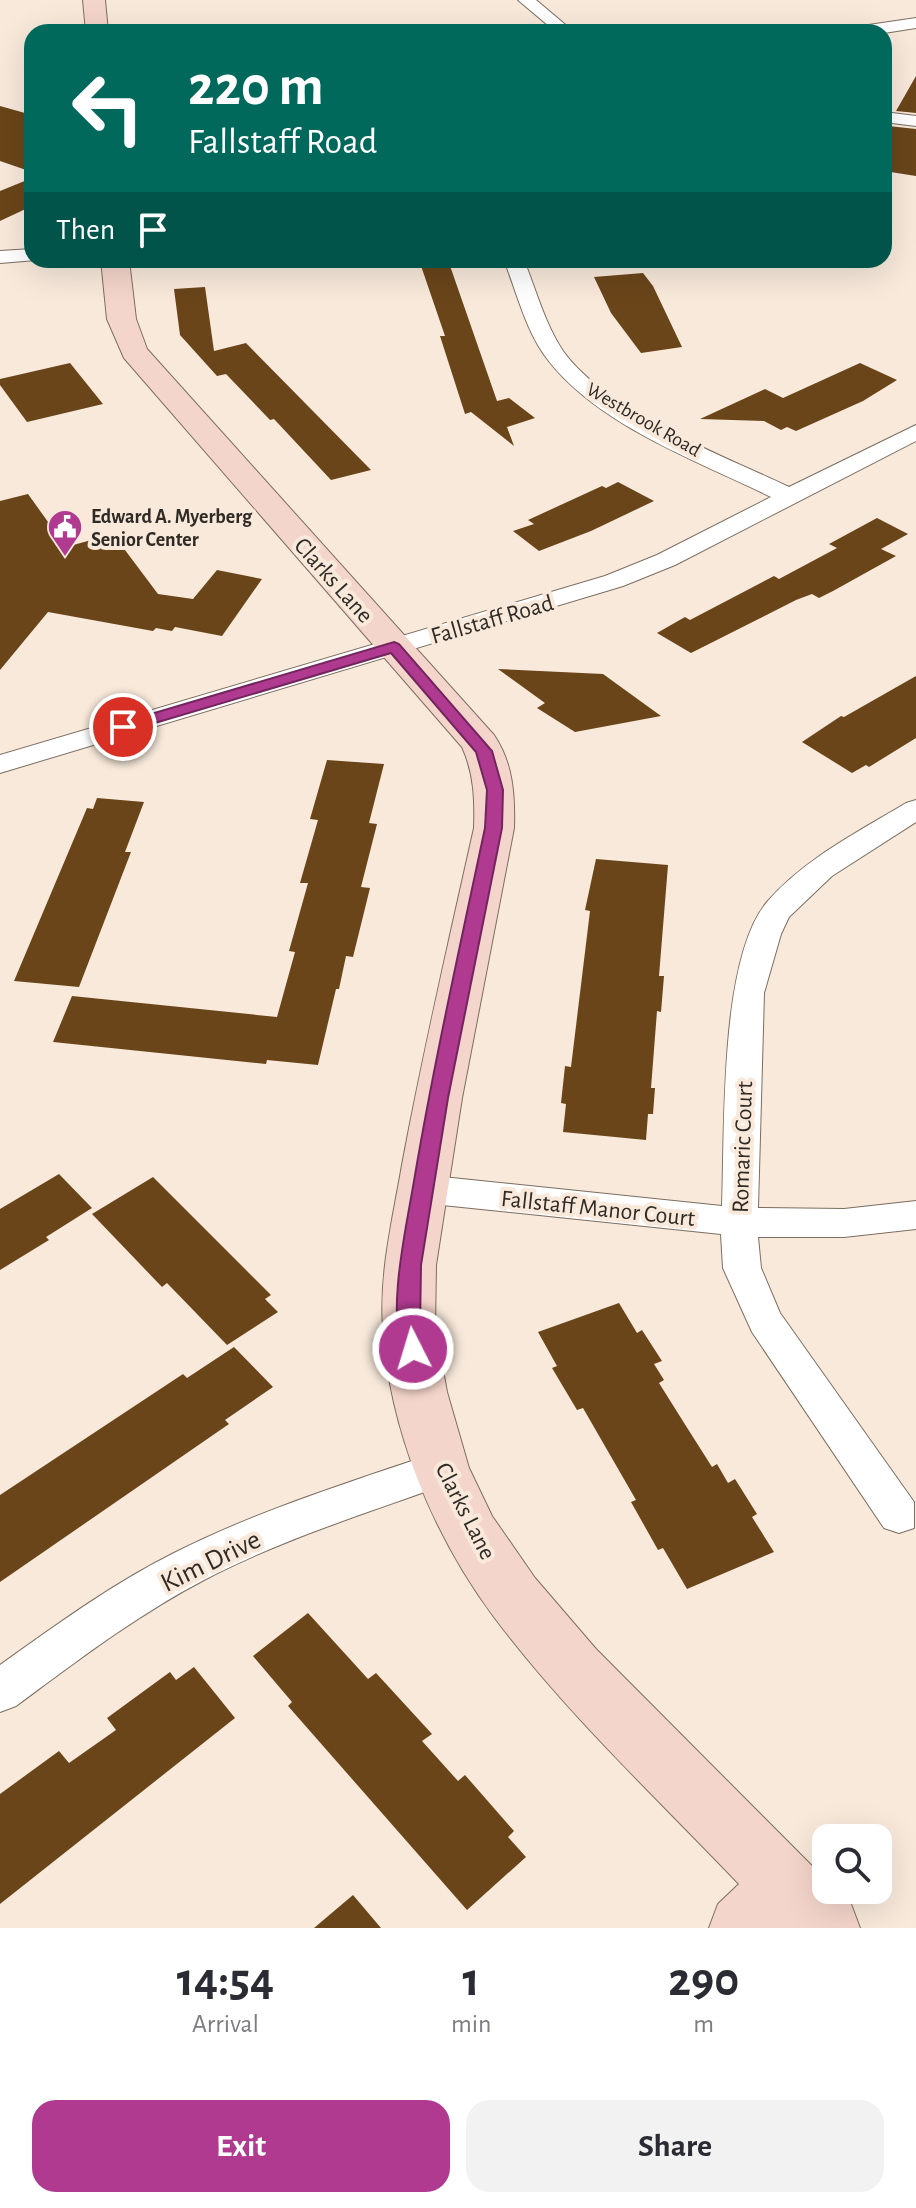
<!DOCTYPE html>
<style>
body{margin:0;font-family:"Alegreya Sans",sans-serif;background:#f2f2f3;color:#2b2b33;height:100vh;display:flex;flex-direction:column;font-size:30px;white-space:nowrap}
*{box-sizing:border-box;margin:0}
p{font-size:26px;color:#7c7c81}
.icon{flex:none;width:44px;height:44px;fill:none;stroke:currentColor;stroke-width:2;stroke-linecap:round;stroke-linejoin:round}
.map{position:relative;height:1928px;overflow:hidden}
.details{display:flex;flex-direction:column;background:#fff;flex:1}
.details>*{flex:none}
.banner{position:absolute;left:24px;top:24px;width:868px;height:244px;border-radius:24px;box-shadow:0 8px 32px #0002;background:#00695c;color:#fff;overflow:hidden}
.controls{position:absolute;left:812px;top:1824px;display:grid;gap:16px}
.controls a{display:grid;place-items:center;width:80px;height:80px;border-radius:16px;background:#fff;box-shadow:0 8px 32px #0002;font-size:40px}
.pin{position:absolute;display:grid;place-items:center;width:68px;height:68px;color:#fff;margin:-34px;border:4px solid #fff;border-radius:50%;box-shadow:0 2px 8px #0007}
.me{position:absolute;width:88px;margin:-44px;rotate:355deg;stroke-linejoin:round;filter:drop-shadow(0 0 6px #0008)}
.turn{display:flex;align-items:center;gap:28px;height:168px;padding:0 32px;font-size:36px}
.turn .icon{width:104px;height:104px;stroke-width:2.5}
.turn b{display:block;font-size:56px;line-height:68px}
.then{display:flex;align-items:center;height:76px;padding:0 32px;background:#0003;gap:16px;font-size:30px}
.eta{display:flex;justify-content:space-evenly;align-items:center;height:136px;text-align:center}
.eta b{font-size:48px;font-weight:600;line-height:56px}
.action{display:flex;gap:16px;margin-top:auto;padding:16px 32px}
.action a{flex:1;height:92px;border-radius:24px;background:#b13a91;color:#fff;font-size:32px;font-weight:600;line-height:92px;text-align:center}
.action a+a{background:#f2f2f3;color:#2b2b33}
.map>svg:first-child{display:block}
.building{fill:#6a451a}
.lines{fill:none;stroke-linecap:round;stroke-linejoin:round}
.street-casing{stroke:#7b6e61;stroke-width:2}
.secondary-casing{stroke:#7b6e61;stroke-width:2}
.street{fill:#fff;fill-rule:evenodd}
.secondary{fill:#f4d5cb;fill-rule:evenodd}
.route{fill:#b13a91;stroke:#73265e;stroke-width:2}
.labels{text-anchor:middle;stroke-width:8;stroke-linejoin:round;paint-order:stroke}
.far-street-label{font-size:20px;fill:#2f2a24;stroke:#f8e9db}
.far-poi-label{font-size:20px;font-weight:bold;fill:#2f2a24;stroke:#f8e9db;text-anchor:start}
.street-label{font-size:24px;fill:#2f2a24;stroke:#f8e9db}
.near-street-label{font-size:28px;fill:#2f2a24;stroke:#f8e9db}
</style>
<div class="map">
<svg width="916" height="1928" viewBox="0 0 916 1928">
<rect width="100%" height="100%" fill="#f8e9db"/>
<path class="building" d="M 916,76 L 916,113 L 896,111 Z
M 0,106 L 32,115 L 32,172 L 0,161 Z
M 888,126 L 916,129 L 916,176 L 884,171 L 884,132 Z
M 32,178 L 32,206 L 0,221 L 0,191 Z
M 419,260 L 448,260 L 497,401 L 509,398 L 535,418 L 507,427 L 514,446 L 471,412 L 465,414 L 440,336 L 445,336 Z
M 643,273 L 653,286 L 682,347 L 641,353 L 611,313 L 594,277 Z
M 205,287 L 214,351 L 246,343 L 371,470 L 331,480 L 274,419 L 270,420 L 226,374 L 217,376 L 180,335 L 174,289 Z
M 70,363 L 103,404 L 27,422 L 0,385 L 0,379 Z
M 860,363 L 897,380 L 863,401 L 796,431 L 787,427 L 781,430 L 764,421 L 700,419 L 765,389 L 783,398 Z
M 618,482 L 654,501 L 591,531 L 539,551 L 513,531 L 534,524 L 528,520 L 602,486 L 606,488 Z
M 28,494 L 66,547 L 113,534 L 158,594 L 193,599 L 217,570 L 262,579 L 222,636 L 175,627 L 172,631 L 156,628 L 153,631 L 48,612 L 0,670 L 0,501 Z
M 877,518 L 908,534 L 881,549 L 896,556 L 833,591 L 819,598 L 812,594 L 796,600 L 691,653 L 657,633 L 685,617 L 690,620 L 774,576 L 779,579 L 837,548 L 829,544 Z
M 498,669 L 603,674 L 661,716 L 575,732 L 537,708 L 545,703 Z
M 916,676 L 916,738 L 869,767 L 866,765 L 852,773 L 802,742 L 841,716 L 844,717 Z
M 327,760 L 384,764 L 369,823 L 377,824 L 361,887 L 370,888 L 353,957 L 346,956 L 339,989 L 336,989 L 318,1065 L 267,1060 L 266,1064 L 53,1042 L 72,996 L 277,1017 L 295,952 L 289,951 L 308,883 L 300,883 L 318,820 L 310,819 Z
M 97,798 L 144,802 L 125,852 L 131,852 L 79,987 L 14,981 L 87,808 L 93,809 Z
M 596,859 L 668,865 L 659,976 L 664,976 L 661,1012 L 657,1011 L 651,1088 L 655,1088 L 653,1114 L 648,1114 L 646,1140 L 563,1132 L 566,1104 L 561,1103 L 565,1066 L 571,1067 L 590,911 L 585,910 Z
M 59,1174 L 92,1208 L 46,1237 L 49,1240 L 0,1270 L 0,1209 Z
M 153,1177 L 271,1295 L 265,1299 L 278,1312 L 227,1345 L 167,1283 L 162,1287 L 92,1214 Z
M 619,1303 L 637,1333 L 642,1330 L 662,1361 L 654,1364 L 664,1380 L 659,1383 L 686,1426 L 712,1467 L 717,1464 L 728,1483 L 735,1479 L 757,1514 L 752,1517 L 774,1552 L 687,1589 L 663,1548 L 658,1550 L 631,1502 L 636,1500 L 583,1408 L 577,1410 L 552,1368 L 557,1366 L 538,1332 Z
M 234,1347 L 273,1387 L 225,1420 L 229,1424 L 0,1582 L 0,1495 L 183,1374 L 187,1378 Z
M 308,1613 L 368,1679 L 376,1673 L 432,1734 L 422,1741 L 458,1781 L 465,1775 L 514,1831 L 508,1837 L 526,1857 L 467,1910 L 288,1706 L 292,1702 L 253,1656 Z
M 194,1667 L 235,1718 L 0,1904 L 0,1794 L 59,1751 L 69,1763 L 116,1730 L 107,1718 L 170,1672 L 176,1680 Z
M 353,1895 L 381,1928 L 314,1928 Z"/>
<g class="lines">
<defs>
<path id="street" d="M 518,0 L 536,0 L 574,32 L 556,32 Z
M 916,18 L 916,28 L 884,33 L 847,32 L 855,27 Z
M 884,112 L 916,116 L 916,126 L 884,122 Z
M 32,249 L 32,260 L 36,260 L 0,263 L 0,251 Z
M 504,260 L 524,260 C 536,290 545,324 563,351 C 607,412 722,455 789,487 L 916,425 L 916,441 L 675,565 L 623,586 L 0,773 L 0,755 L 605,576 L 657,555 L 771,497 C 698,461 599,426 548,360 C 526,332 517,293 504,260 Z
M 916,800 L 916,822 L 832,876 L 789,917 L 781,934 L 764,993 L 758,1208 L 844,1209 L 916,1201 L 916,1229 L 844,1237 L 758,1237 L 761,1268 L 780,1313 L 914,1502 L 914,1528 L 899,1533 L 884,1528 L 752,1332 L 723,1268 L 721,1234 L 423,1203 L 410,1199 L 405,1189 L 410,1179 L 423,1175 L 722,1206 C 725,1130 719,959 767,902 C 804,859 858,832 906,803 Z
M 441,1451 L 455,1457 L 461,1469 L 455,1481 C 371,1512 284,1538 204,1580 C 137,1615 77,1661 16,1706 L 0,1712 L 0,1665 C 56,1625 112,1584 174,1553 C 259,1510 351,1482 441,1451 Z"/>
<path id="secondary" d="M 83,0 L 105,0 L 108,32 L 86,32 Z
M 101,260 L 129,260 L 136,319 L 147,349 L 494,735 C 513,763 515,795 514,828 L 462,1098 L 436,1265 L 435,1327 L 447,1392 L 469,1468 L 492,1516 L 535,1578 L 596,1649 L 826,1880 L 826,1890 L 836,1890 L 851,1904 L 860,1928 L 709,1928 L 718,1904 L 739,1884 C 656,1797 566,1713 494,1617 C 433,1535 389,1429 383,1327 C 379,1273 393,1218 402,1165 C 423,1052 449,940 474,828 C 475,800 474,773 462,747 L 124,358 L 107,319 Z"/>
</defs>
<use href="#street" class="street-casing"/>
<use href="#secondary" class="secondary-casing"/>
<use href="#street" class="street"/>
<use href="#secondary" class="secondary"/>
</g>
<path class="route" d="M 394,642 L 399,644 L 492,751 L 503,790 L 502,828 L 448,1098 L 421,1265 L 420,1327 L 424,1349 L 420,1355 L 413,1358 L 405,1355 C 385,1317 407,1224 414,1181 C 434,1063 460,946 485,828 L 487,790 L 476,752 L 391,653 L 128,731 L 123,732 L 115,727 L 117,724 Z"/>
<defs>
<symbol id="civic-pin" viewBox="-11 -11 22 30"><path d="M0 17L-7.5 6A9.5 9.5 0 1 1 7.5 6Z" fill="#b13a91" stroke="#f8e9db"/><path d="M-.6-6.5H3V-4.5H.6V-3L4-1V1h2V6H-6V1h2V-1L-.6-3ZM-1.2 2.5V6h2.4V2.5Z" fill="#fff"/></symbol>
</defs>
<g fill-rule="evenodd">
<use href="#civic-pin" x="45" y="507" width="40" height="54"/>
</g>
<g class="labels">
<g class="far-street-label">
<text transform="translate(644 419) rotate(30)" y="7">Westbrook Road</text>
</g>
<g class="far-poi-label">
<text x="91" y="523">Edward A. Myerberg<tspan x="91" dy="23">Senior Center</tspan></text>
</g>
<g class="street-label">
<text transform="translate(334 580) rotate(48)" y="8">Clarks Lane</text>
<text transform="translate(492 619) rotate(-16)" y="8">Fallstaff Road</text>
<text transform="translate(742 1147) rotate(-88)" y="8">Romaric Court</text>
<text transform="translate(598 1208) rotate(6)" y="8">Fallstaff Manor Court</text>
<text transform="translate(466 1511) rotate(63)" y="8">Clarks Lane</text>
</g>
<g class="near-street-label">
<text transform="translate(210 1560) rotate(-26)" y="10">Kim Drive</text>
</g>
</g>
</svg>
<div class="controls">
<a><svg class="icon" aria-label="search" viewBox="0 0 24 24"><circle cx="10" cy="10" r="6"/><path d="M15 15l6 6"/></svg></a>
</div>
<div class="pin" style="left:123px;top:727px;background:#d93025"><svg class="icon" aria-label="arrive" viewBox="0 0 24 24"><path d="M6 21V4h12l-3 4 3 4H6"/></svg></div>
<svg class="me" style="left:413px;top:1349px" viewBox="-20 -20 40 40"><circle r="17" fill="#b13a91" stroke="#fff" stroke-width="3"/><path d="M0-11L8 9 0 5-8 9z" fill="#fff"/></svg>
<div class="banner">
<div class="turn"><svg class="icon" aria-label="left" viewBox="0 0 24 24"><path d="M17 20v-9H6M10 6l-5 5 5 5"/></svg><div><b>220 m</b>Fallstaff Road</div></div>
<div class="then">Then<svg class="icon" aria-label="arrive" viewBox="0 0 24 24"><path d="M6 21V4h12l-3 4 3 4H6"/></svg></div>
</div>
</div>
<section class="details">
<div class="eta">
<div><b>14:54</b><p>Arrival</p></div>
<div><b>1</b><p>min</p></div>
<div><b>290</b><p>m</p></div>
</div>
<div class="action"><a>Exit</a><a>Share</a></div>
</section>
